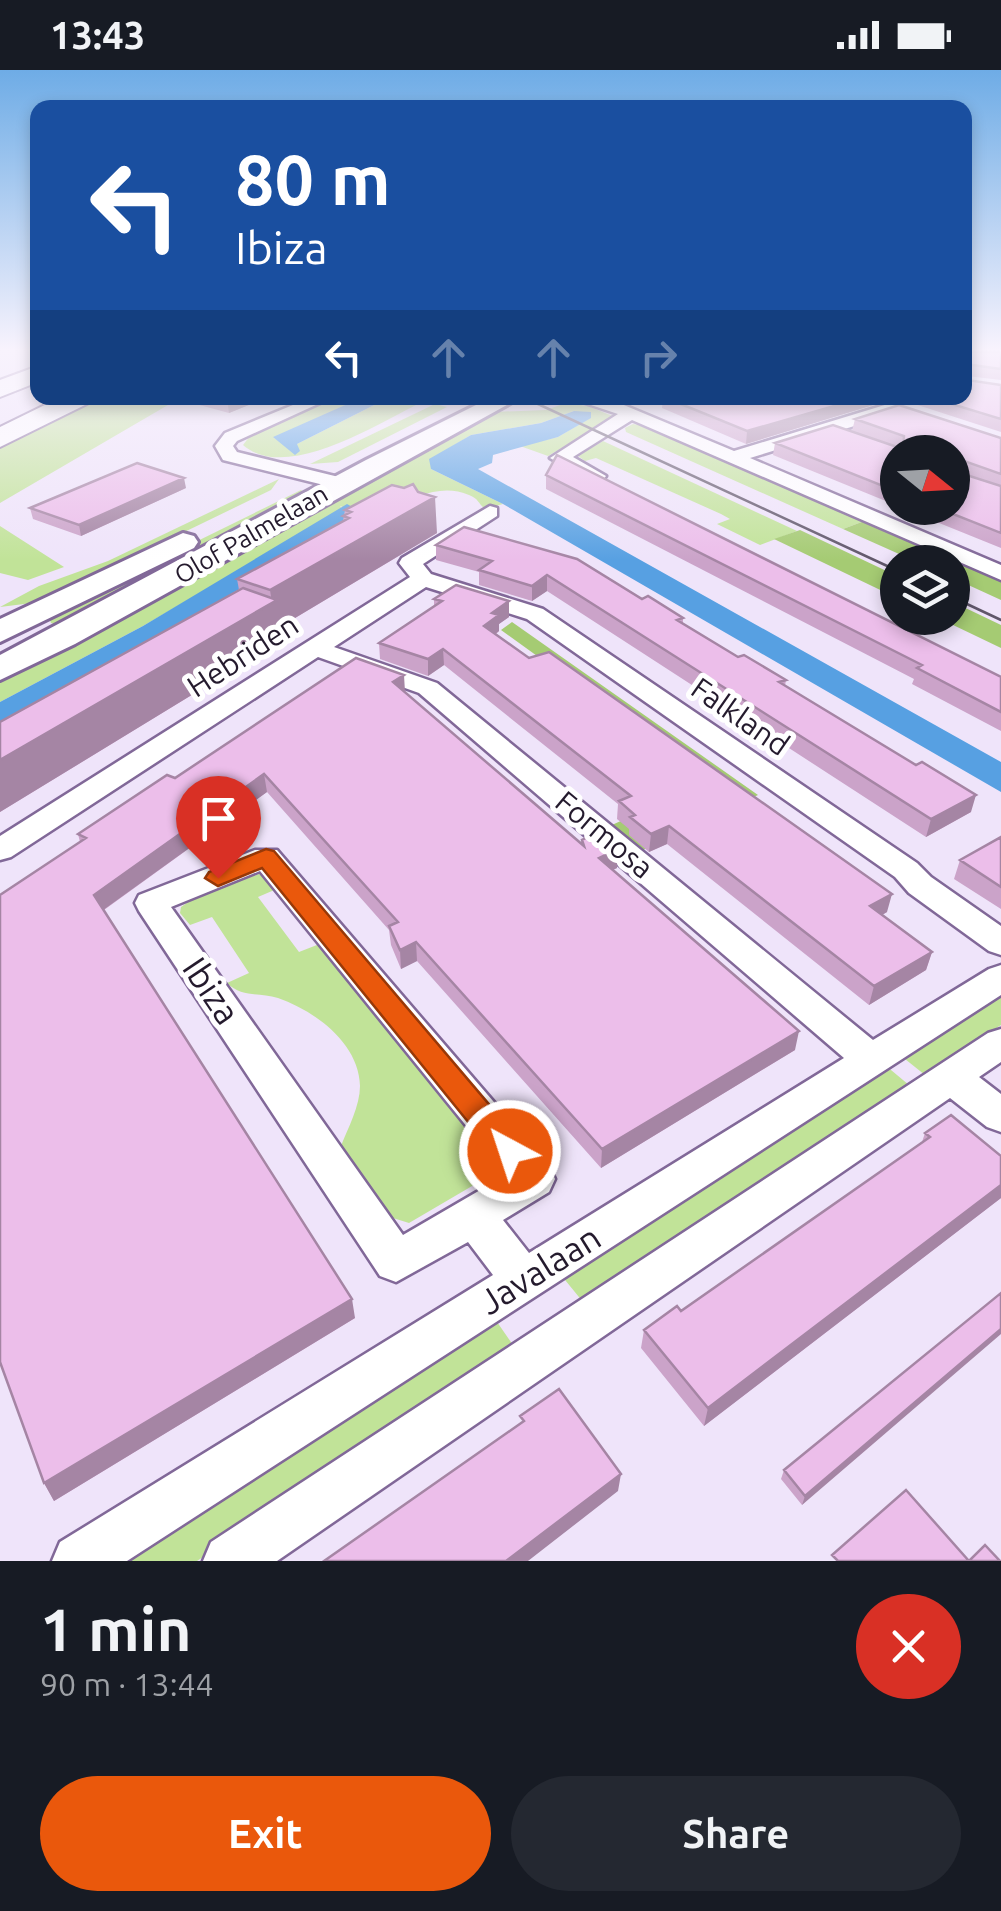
<!DOCTYPE html>
<meta charset="utf-8">
<style>
body{margin:0;font-family:Ubuntu,sans-serif;background:#242831;color:#f1f3f6;height:100vh;display:flex;flex-direction:column;font-size:38px;white-space:nowrap}
*{box-sizing:border-box;margin:0}
p{font-size:32px;color:#9ea1a6}
.icon{flex:none;width:55px;height:55px;fill:none;stroke:currentColor;stroke-width:2;stroke-linecap:round;stroke-linejoin:round}
.map{position:relative;height:1491px;overflow:hidden}
.drawer{display:flex;flex-direction:column;background:#171b24;flex:1}
.drawer>*{flex:none}
.banner{position:absolute;left:30px;top:30px;width:942px;height:305px;border-radius:20px;box-shadow:0 5px 15px #0003;background:#1a4fa0;color:#fff;overflow:hidden}
.needle{width:65px;rotate:108deg}
.controls{position:absolute;left:880px;top:365px;display:grid;gap:20px}
.controls a{display:grid;place-items:center;width:90px;height:90px;border-radius:50%;background:#171b24;box-shadow:0 5px 15px #0003;font-size:50px}
.pin{position:absolute;display:grid;place-items:center;width:85px;height:85px;color:#fff;margin:-102px -42px;border-radius:50% 50% 50% 0;rotate:-45deg;box-shadow:0 0 10px #0007}
.pin .icon{rotate:45deg}
.me{position:absolute;width:110px;margin:-55px;rotate:320deg;stroke-linejoin:round;filter:drop-shadow(0 0 8px #0008)}
.turn{display:flex;align-items:center;gap:35px;height:210px;padding:0 40px;font-size:45px}
.turn .icon{width:130px;height:130px;stroke-width:2.5}
.turn b{display:block;font-size:70px;line-height:85px}
.lanes{display:flex;align-items:center;height:95px;padding:0 40px;background:#0003;justify-content:center;gap:50px;direction:ltr}
.lanes .off{opacity:.35}
.round{display:grid;place-items:center;flex:none;width:105px;height:105px;border-radius:52px;background:#242831}
.headline{display:flex;align-items:center;justify-content:space-between;height:170px;padding:0 40px}
h1{font-size:60px;font-weight:700;line-height:75px}
.action{display:flex;gap:20px;margin-top:auto;padding:20px 40px}
.action a{flex:1;height:115px;border-radius:60px;background:#ea580c;color:#fff;font-size:40px;font-weight:700;line-height:115px;text-align:center}
.action a+a{background:#242831;color:#f1f3f6}
.status{display:flex;justify-content:space-between;align-items:center;height:70px;padding:0 50px;background:#171b24;direction:ltr}
.status svg{height:28px;fill:currentColor}
.map>svg:first-child{display:block}
.green{fill:#c1e398}
.forest{fill:#a5cb73}
.water{fill:#57a0e2}
.lines{fill:none;stroke-linecap:round;stroke-linejoin:round}
.street-casing{stroke:#816898;stroke-width:5}
.secondary-casing{stroke:#816898;stroke-width:6}
.primary-casing{stroke:#816898;stroke-width:4}
.street{fill:#fff;fill-rule:evenodd}
.secondary{fill:#fff;fill-rule:evenodd}
.primary{fill:#fff;fill-rule:evenodd}
.tram{stroke:#60566a;stroke-width:2.5}
.wall{fill:#cba3c9}
.shaded-wall{fill:#a585a4}
.building{fill:#ecbeea;stroke:#a585a4;stroke-width:2.5}
.route{fill:#ea580c;stroke:#983908;stroke-width:2.5}
.labels{text-anchor:middle;stroke-width:10;stroke-linejoin:round;paint-order:stroke}
.far-street-label{font-size:25px;fill:#241a2d;stroke:#fff}
.street-label{font-size:30px;fill:#241a2d;stroke:#fff}
.near-street-label{font-size:35px;fill:#241a2d;stroke:#fff}
</style>
<div class="status"><b>13:43</b><svg viewBox="0 0 49 12"><path d="M0 12V9h3v3zM5 12V6h3v6zM10 12V3h3v9zM15 12V0h3v12zM26 1h20v11H26zM47 4h2v5h-2z"/></svg></div>
<div class="map">
<svg width="1001" height="1491" viewBox="0 0 1001 1491">
<rect width="100%" height="100%" fill="#efe4fa"/>
<path class="green" d="M 88,328 L 180,328 L 0,433 L 0,374 Z
M 336,328 L 361,328 L 274,368 L 297,374 L 388,328 L 430,328 C 383,350 288,414 243,375 L 250,366 Z
M 566,333 L 588,336 L 615,347 L 548,386 L 520,376 L 558,367 L 590,348 L 574,341 L 541,353 L 471,365 L 453,376 L 431,399 L 503,434 L 485,439 C 477,432 479,429 469,425 C 425,406 376,452 340,474 L 366,446 L 340,436 L 343,440 L 143,556 L 0,632 L 0,605 L 492,342 L 546,340 Z
M 435,334 L 447,337 L 338,392 L 310,394 Z
M 633,354 L 659,359 L 867,450 L 843,459 L 626,362 L 625,358 Z
M 603,371 L 797,461 L 760,475 L 717,454 L 730,449 L 721,444 L 596,388 L 585,391 L 578,386 Z
M 279,409 L 271,420 L 40,532 L 0,537 L 39,516 L 108,491 Z
M 301,420 L 307,424 L 205,475 L 171,503 L 57,555 L 51,553 L 49,548 L 55,541 Z
M 0,456 L 64,497 L 28,510 L 0,503 Z
M 259,804 L 268,806 L 279,818 L 258,827 L 299,882 L 322,873 L 496,1089 L 496,1102 L 409,1153 L 393,1148 L 341,1076 C 348,1058 360,1036 360,1016 C 359,973 315,941 278,928 C 260,922 242,928 227,913 L 249,903 L 212,847 L 190,855 L 180,843 L 181,837 L 200,824 Z
M 1001,922 L 1001,955 L 925,1005 L 900,985 Z
M 885,995 L 909,1015 L 583,1232 L 561,1205 Z
M 495,1249 L 515,1278 L 197,1491 L 117,1491 Z"/>
<path class="forest" d="M 867,450 L 1001,508 L 1001,530 L 953,508 L 952,492 L 917,492 L 843,459 Z
M 800,460 L 897,506 L 897,528 L 774,469 Z
M 953,532 L 1001,555 L 1001,578 L 951,554 L 932,561 L 905,548 L 952,548 Z
M 512,552 L 758,725 L 643,780 L 612,755 L 709,710 L 501,560 Z"/>
<path class="water" d="M 361,328 L 388,328 L 297,374 L 300,381 L 295,385 L 273,367 Z
M 574,341 L 591,342 L 591,348 L 558,367 L 493,385 L 492,393 L 478,399 L 1001,692 L 1001,722 L 503,434 L 431,399 L 429,389 L 471,365 L 541,353 Z
M 347,434 L 367,445 L 0,658 L 0,632 L 143,556 Z"/>
<g class="lines">
<defs>
<path id="street" d="M 310,328 L 331,328 L 237,371 L 233,376 L 237,382 L 347,409 L 347,417 L 340,419 L 223,390 L 215,376 L 225,363 Z
M 570,328 L 607,328 L 734,381 L 888,334 L 900,334 L 900,342 L 750,388 L 1001,495 L 1001,510 L 632,350 L 573,387 L 606,406 L 603,410 L 589,410 L 550,388 L 618,344 Z
M 490,436 L 497,438 L 497,446 L 423,494 L 431,504 L 543,539 L 917,793 L 931,807 L 1001,856 L 1001,885 L 989,881 L 909,823 L 895,807 L 527,549 L 426,517 L 334,577 L 437,613 L 873,970 L 989,899 L 1001,895 L 1001,925 L 127,1491 L 52,1491 L 60,1472 L 493,1205 L 468,1172 L 396,1212 L 380,1206 L 139,841 L 135,833 L 139,825 L 255,780 L 277,780 L 549,1096 L 555,1109 L 549,1122 L 503,1150 L 529,1183 L 844,988 L 419,623 L 318,587 L 11,787 L 0,790 L 0,766 L 410,507 L 399,493 L 402,488 ZM 260,801 L 506,1105 L 403,1165 L 171,837 Z
M 1001,959 L 1001,992 L 979,1007 L 1001,1024 L 1001,1062 L 987,1057 L 950,1028 L 277,1491 L 203,1491 L 211,1472 L 988,963 Z"/>
<path id="secondary" d="M 490,328 L 511,328 L 514,331 L 75,574 L 0,610 L 0,585 L 366,390 Z
M 183,463 L 194,466 L 198,472 L 194,478 L 0,572 L 0,549 Z"/>
<path id="primary" d="M 38,296 L 38,312 L 0,327 L 0,310 Z
M 59,328 L 91,328 L 87,334 L 0,377 L 0,357 Z"/>
</defs>
<use href="#street" class="street-casing"/>
<use href="#secondary" class="secondary-casing"/>
<use href="#primary" class="primary-casing"/>
<use href="#street" class="street"/>
<use href="#secondary" class="secondary"/>
<use href="#primary" class="primary"/>
<path class="tram" d="M 525,328 L 898,501
M 952,527 L 1001,550"/>
</g>
<path class="wall" d="M 965,282 L 1001,282 L 1001,310 L 967,306 L 967,310 L 1001,315 L 1001,362 L 896,328 L 746,374 L 662,338 L 663,328 L 965,328 Z
M 180,328 L 266,328 L 229,343 L 181,330 Z
M 855,349 L 1001,368 L 1001,478 L 902,438 L 952,438 L 898,382 L 898,436 L 773,385 L 775,373 L 886,373 L 852,361 Z
M 546,405 L 1001,607 L 1001,661 L 912,614 L 914,609 L 546,419 Z
M 186,418 L 81,466 L 33,449 L 30,438 Z
M 345,440 L 437,463 L 280,557 L 282,570 L 0,742 L 0,652 L 239,520 L 237,509 L 343,451 Z
M 436,475 L 642,529 L 683,548 L 683,554 L 738,587 L 786,610 L 785,616 L 971,742 L 926,767 L 547,521 L 532,531 L 479,515 L 479,502 L 436,490 Z
M 434,529 L 509,531 L 509,547 L 499,554 L 499,561 L 496,564 L 887,842 L 882,845 L 932,882 L 926,900 L 869,935 L 667,774 L 649,782 L 629,765 L 629,759 L 617,749 L 618,734 L 444,595 L 428,606 L 380,589 L 379,573 L 434,536 Z
M 405,622 L 581,773 L 582,770 L 617,798 L 612,800 L 795,980 L 601,1098 L 417,891 L 401,899 L 391,875 L 389,860 L 267,722 L 104,840 L 355,1248 L 54,1431 L 44,1413 L 80,772 L 78,764 L 175,708 Z
M 1001,767 L 1001,839 L 954,809 L 960,790 Z
M 925,1063 L 1001,1086 L 1001,1128 L 704,1356 L 641,1278 L 644,1260 L 681,1241 L 922,1072 Z
M 1001,1223 L 802,1435 L 781,1409 L 784,1400 Z"/>
<path class="shaded-wall" d="M 227,328 L 266,328 L 229,343 Z
M 862,328 L 896,328 L 746,374 L 747,361 Z
M 184,408 L 186,418 L 81,466 L 79,455 Z
M 435,427 L 437,463 L 280,557 L 282,570 L 0,742 L 0,690 L 272,533 L 270,520 Z
M 547,505 L 547,521 L 532,531 L 532,516 Z
M 509,531 L 509,547 L 499,554 L 499,561 L 485,572 L 484,556 L 492,543 Z
M 443,579 L 444,595 L 428,606 L 428,589 Z
M 404,605 L 405,622 L 393,612 Z
M 264,704 L 267,722 L 99,843 L 94,825 Z
M 976,725 L 971,742 L 926,767 L 931,749 Z
M 669,756 L 667,774 L 649,782 L 651,764 Z
M 618,779 L 617,798 L 598,807 L 599,788 Z
M 892,824 L 887,842 L 865,855 L 870,836 Z
M 416,872 L 417,891 L 401,899 L 400,880 Z
M 932,882 L 926,900 L 869,935 L 874,916 Z
M 799,961 L 795,980 L 601,1098 L 602,1079 Z
M 1001,1115 L 1001,1128 L 704,1356 L 708,1338 Z
M 352,1229 L 355,1248 L 54,1431 L 44,1413 Z
M 1001,1259 L 1001,1264 L 802,1435 L 805,1426 Z
M 621,1404 L 618,1421 L 528,1491 L 506,1491 Z"/>
<path class="building" d="M 965,282 L 1001,282 L 1001,299 L 965,294 L 967,310 L 1001,315 L 1001,349 L 932,328 L 965,328 Z
M 666,328 L 862,328 L 747,361 Z
M 899,335 L 1001,368 L 1001,404 L 953,387 L 954,401 L 1001,416 L 1001,463 L 938,438 L 952,438 L 952,382 L 898,382 L 898,422 L 775,373 L 833,355 L 903,379 L 904,366 L 855,349 Z
M 557,385 L 1001,607 L 1001,642 L 917,598 L 922,595 L 546,405 Z
M 137,393 L 184,408 L 79,455 L 30,438 Z
M 413,414 L 418,422 L 435,427 L 270,520 L 237,509 L 349,448 L 343,446 L 351,442 L 345,440 L 392,415 L 404,418 Z
M 464,457 L 577,489 L 642,529 L 648,526 L 683,548 L 677,550 L 738,587 L 744,585 L 786,610 L 779,612 L 916,695 L 922,692 L 976,725 L 931,749 L 547,505 L 532,516 L 479,500 L 492,491 L 436,475 Z
M 456,515 L 509,531 L 492,543 L 499,545 L 484,556 L 529,588 L 549,582 L 892,824 L 870,836 L 932,882 L 874,916 L 669,756 L 651,764 L 630,747 L 635,745 L 619,731 L 631,726 L 443,579 L 428,589 L 379,573 L 442,531 L 434,529 Z
M 243,518 L 277,530 L 0,690 L 0,652 Z
M 356,588 L 404,605 L 393,612 L 584,776 L 582,770 L 598,762 L 618,779 L 599,788 L 799,961 L 602,1079 L 416,872 L 400,880 L 389,856 L 398,852 L 264,704 L 94,825 L 352,1229 L 44,1413 L 0,1292 L 0,825 L 86,768 L 78,764 L 167,705 L 175,708 Z
M 1001,767 L 1001,817 L 960,790 Z
M 951,1045 L 1001,1086 L 1001,1115 L 708,1338 L 644,1260 L 677,1236 L 681,1241 L 930,1067 L 925,1063 Z
M 1001,1223 L 1001,1259 L 805,1426 L 784,1400 Z
M 559,1319 L 621,1404 L 506,1491 L 324,1491 L 524,1351 L 520,1346 Z
M 906,1420 L 969,1491 L 985,1475 L 1000,1491 L 838,1491 L 832,1485 Z"/>
<linearGradient id="sky" x2="0" y2="1"><stop stop-color="#6eace6"/><stop offset="0.57" stop-color="#f8f3fd"/><stop offset="1" stop-color="#f8f3fd" stop-opacity="0"/></linearGradient>
<rect width="1001" height="491" fill="url(#sky)"/>
<path class="route" d="M 266,779 L 274,781 L 521,1072 L 526,1081 L 521,1090 L 510,1094 L 499,1090 L 262,798 L 218,816 L 205,808 L 209,802 Z"/>
<g class="labels">
<g class="far-street-label">
<text transform="translate(251 464) rotate(-30)" y="9">Olof Palmelaan</text>
</g>
<g class="street-label">
<text transform="translate(243 586) rotate(-33)" y="10">Hebriden</text>
<text transform="translate(740 647) rotate(35)" y="10">Falkland</text>
<text transform="translate(604 765) rotate(40)" y="10">Formosa</text>
</g>
<g class="near-street-label">
<text transform="translate(211 921) rotate(56)" y="12">Ibiza</text>
<text transform="translate(540 1200) rotate(-32)" y="12">Javalaan</text>
</g>
</g>
</svg>
<div class="controls">
<a><svg class="needle" viewBox="-14 -14 28 28"><path d="M0-13l5 13h-10z" fill="#e53935"/><path d="M0 13l5-13h-10z" fill="#9ea1a6"/></svg></a>
<a><svg class="icon" aria-label="layers" viewBox="0 0 24 24"><path d="M12 4l9 5-9 5-9-5zM3 14l9 5 9-5"/></svg></a>
</div>
<div class="pin" style="left:218px;top:808px;background:#d93025"><svg class="icon" aria-label="arrive" viewBox="0 0 24 24"><path d="M6 21V4h12l-3 4 3 4H6"/></svg></div>
<svg class="me" style="left:510px;top:1081px" viewBox="-20 -20 40 40"><circle r="17" fill="#ea580c" stroke="#fff" stroke-width="3"/><path d="M0-11L8 9 0 5-8 9z" fill="#fff"/></svg>
<div class="banner">
<div class="turn"><svg class="icon" aria-label="left" viewBox="0 0 24 24"><path d="M17 20v-9H6M10 6l-5 5 5 5"/></svg><div><b>80 m</b>Ibiza</div></div>
<div class="lanes"><svg class="icon" aria-label="left" viewBox="0 0 24 24"><path d="M17 20v-9H6M10 6l-5 5 5 5"/></svg><svg class="icon off" aria-label="ahead" viewBox="0 0 24 24"><path d="M12 20V5M6 11l6-6 6 6"/></svg><svg class="icon off" aria-label="ahead" viewBox="0 0 24 24"><path d="M12 20V5M6 11l6-6 6 6"/></svg><svg class="icon off" aria-label="right" viewBox="0 0 24 24"><path d="M7 20v-9h11M14 6l5 5-5 5"/></svg></div>
</div>
</div>
<section class="drawer">
<div class="headline"><div><h1>1 min</h1><p>90 m · 13:44</p></div><a class="round" style="background:#d93025;color:#fff"><svg class="icon" aria-label="close" viewBox="0 0 24 24"><path d="M6 6l12 12M18 6L6 18"/></svg></a></div>
<div class="action"><a>Exit</a><a>Share</a></div>
</section>
